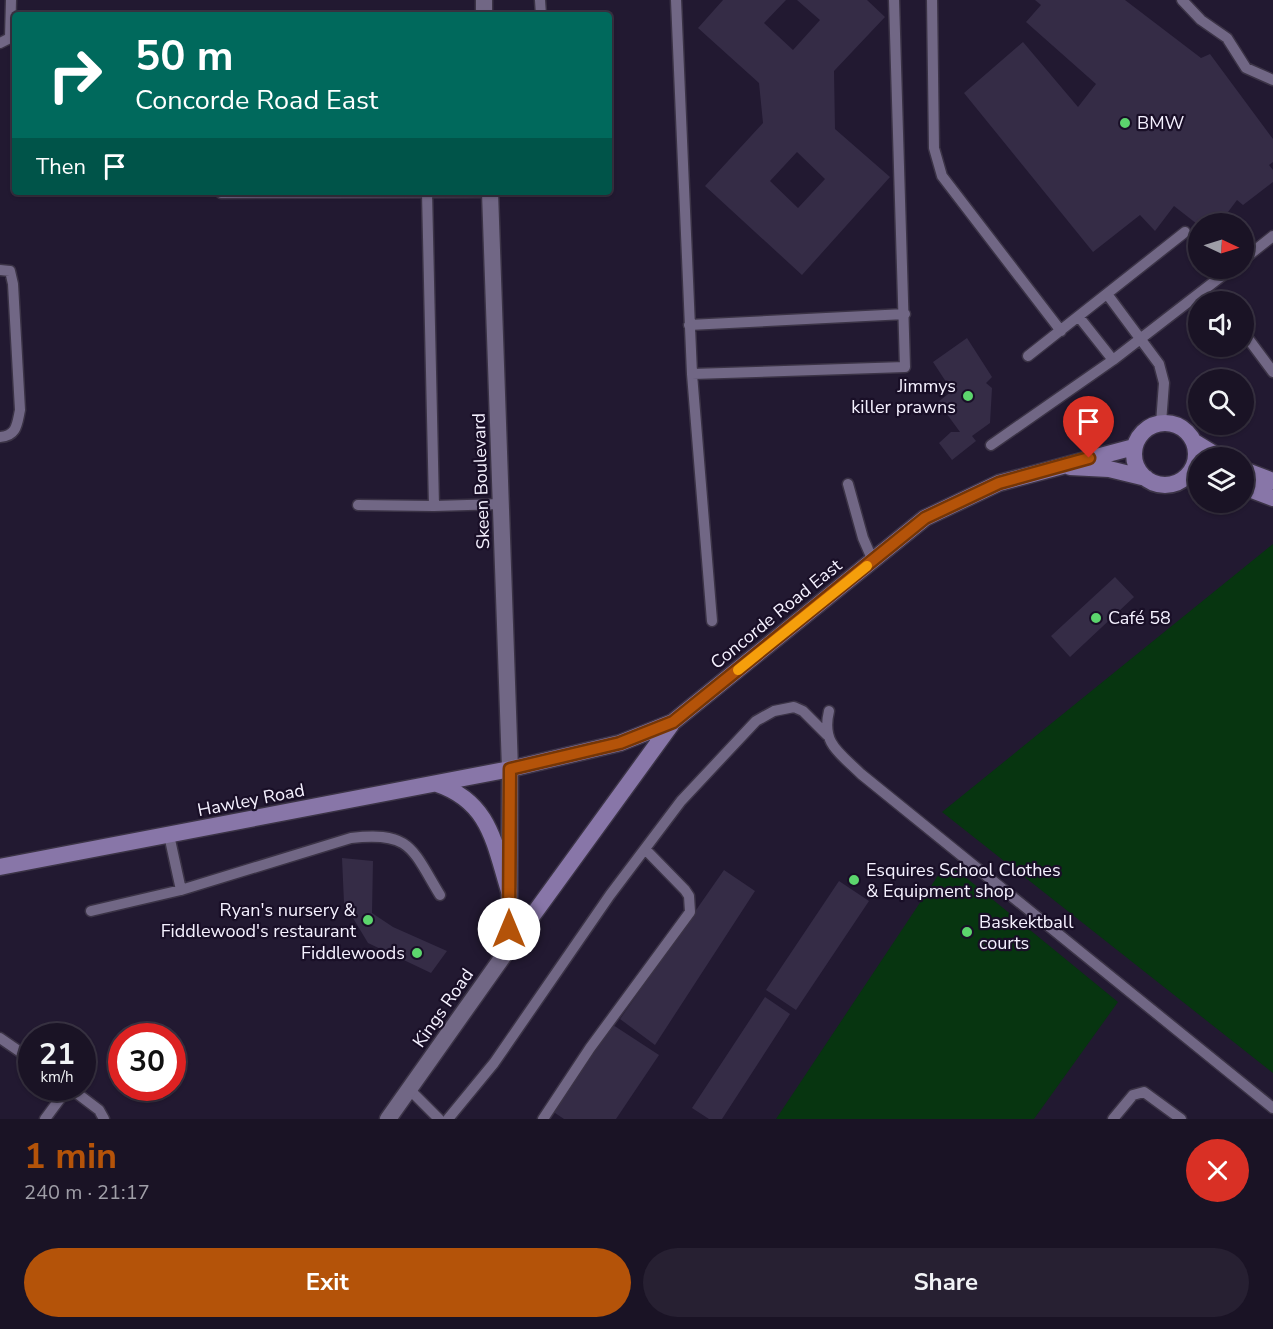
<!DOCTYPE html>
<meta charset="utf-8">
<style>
body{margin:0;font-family:"Nunito Sans",sans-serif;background:#272032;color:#f1f3f6;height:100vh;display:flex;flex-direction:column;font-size:22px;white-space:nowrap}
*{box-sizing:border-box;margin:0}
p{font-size:20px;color:#9f9ea7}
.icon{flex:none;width:33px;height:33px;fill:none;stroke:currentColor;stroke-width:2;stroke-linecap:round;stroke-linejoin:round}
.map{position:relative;height:1119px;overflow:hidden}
.drawer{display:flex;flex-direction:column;background:#1a1325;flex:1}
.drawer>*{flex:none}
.top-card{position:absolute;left:12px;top:12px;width:600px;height:183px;border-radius:6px;box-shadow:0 2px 4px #0004,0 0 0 2px #383242;background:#00695c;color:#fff;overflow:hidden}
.needle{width:39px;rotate:94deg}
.controls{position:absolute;left:1188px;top:213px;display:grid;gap:12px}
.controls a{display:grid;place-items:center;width:66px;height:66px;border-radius:50%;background:#1a1325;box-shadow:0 2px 4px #0004,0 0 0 2px #383242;font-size:30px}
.speed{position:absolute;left:18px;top:1023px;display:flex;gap:12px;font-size:30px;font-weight:700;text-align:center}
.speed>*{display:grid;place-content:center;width:78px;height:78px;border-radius:50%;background:#1a1325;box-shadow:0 2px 4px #0004,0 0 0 2px #383242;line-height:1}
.speed small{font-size:15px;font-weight:400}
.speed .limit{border:9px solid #d22;background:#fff;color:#111}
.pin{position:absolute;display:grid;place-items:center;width:51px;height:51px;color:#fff;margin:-62px -26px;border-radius:50% 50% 50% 0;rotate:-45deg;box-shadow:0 0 6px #0007}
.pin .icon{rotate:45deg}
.me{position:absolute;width:66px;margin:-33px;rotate:0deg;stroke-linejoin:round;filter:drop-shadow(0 0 4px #0008)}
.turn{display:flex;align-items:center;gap:21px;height:126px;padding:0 24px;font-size:27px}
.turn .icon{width:78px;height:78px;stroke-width:2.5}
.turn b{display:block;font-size:42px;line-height:51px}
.then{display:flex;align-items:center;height:57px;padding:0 24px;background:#0003;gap:12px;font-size:22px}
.round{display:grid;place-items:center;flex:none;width:63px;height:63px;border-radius:32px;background:#272032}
.overview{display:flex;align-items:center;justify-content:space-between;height:102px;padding:0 24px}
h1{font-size:36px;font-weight:700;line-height:45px;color:#b45309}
.primary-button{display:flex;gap:12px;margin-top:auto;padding:12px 24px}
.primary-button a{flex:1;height:69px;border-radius:36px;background:#b45309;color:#fff;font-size:24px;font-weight:700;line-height:69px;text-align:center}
.primary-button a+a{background:#272032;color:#f1f3f6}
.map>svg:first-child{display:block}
.green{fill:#073510}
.building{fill:#352c46;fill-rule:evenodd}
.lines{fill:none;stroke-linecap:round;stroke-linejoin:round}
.service-casing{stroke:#3b3346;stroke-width:13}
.minor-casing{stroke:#3b3346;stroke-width:19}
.tertiary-casing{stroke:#3b3346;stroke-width:19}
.secondary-casing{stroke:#3b3346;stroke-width:19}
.service{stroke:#716785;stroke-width:10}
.minor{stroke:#716785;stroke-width:16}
.tertiary{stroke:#716785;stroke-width:16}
.secondary{stroke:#8876a8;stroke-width:16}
.route-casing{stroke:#753606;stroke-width:15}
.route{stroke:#b45309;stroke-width:10}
.slow{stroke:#f59e0b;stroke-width:10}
.poi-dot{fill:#5cd56d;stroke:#190f27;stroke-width:2}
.labels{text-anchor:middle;stroke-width:4.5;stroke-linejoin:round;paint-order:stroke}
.poi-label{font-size:18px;fill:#f5f1ff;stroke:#190f27;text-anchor:start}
.street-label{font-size:18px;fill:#f5f1ff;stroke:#190f27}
</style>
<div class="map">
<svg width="1273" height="1119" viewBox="0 0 1273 1119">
<rect width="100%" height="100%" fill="#221931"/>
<path class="green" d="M 1273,544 L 1273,1073 L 942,812 Z
M 947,862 L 1118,1002 L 1034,1119 L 776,1119 Z"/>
<path class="building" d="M 723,0 L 786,0 L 764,23 L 793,50 L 820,20 L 797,0 L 867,0 L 885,17 L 834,71 L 835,129 L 890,177 L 802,275 L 705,186 L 763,123 L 759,83 L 698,28 ZM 797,152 L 825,179 L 798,208 L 770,181 Z
M 1035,0 L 1125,0 L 1201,58 L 1210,54 L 1273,139 L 1273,162 L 1269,165 L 1273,170 L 1273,182 L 1243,205 L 1237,200 L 1219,224 L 1197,224 L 1174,206 L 1155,231 L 1140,215 L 1093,252 L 964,93 L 1023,42 L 1078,107 L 1096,84 L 1026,22 L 1041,5 Z
M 967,338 L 992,377 L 986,383 L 992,388 L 990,423 L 972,436 L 976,441 L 952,460 L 939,443 L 951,432 L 960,432 L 938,402 L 952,391 L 933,362 Z
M 1115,577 L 1134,597 L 1070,657 L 1051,636 Z
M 342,858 L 373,861 L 372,913 L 393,927 L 447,951 L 431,973 L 368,943 L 344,903 Z
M 724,870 L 755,891 L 655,1045 L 620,1019 Z
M 839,881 L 869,901 L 796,1010 L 766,990 Z
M 765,997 L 790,1014 L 722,1119 L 709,1119 L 692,1108 Z
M 610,1023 L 659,1055 L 616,1119 L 564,1119 L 552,1111 Z"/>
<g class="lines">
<defs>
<path id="service" d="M 540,0 L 541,15
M 676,0 L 692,374 L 905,367 L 894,0
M 932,0 L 934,148 L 942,176 L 1061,331
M 1182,0 L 1201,20 L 1227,38 L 1246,68 L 1273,80
M 0,43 L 10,38 L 11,0
M 221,193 L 482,192
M 1244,259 L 1273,236
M 0,270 L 10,271 L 13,284 L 20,410 C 17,424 17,436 0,437
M 1107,294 L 1159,364 L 1164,383 L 1161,423
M 1079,317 L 1113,360
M 689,325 L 905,314
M 1244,333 L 1273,372
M 1028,356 L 1185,232
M 692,374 L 712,621
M 991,445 L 1113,360 L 1232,268
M 848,484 L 863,538 L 873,561
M 358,505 L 434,506 L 427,192
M 434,506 L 501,504
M 829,711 C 821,744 840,753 861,774 L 1273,1108
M 169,835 L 181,890
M 91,911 L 181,890 L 351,838 C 411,831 412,849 440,895
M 0,1038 L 32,1060
M 70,1088 L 99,1110 L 104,1119
M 409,1089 L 439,1119
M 45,1119 L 68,1088
M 448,1119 L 494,1063 L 610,895 L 681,801 L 756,721 L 774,711 L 794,707 L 803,711 L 827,735
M 543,1119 L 590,1048 L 690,912 L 689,896 L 685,890 L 645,849
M 1113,1119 L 1133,1095 L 1144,1092 L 1181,1119"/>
<path id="minor" d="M 388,1119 L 509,948 L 510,769"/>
<path id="tertiary" d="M 484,0 L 484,15
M 490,192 L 510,769"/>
<path id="secondary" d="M1134 454a31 31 0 1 1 62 0a31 31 0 1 1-62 0Z
M 1193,441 L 1221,458
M 1070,467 L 1109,469 L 1146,478
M 1244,470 L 1273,481
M 1244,487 L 1273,498
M 437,784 C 490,802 494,843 509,891
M 0,867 L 510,769 L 620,743 L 673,722 L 925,518 L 999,483 L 1134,447
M 509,948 L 671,725"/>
</defs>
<use href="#service" class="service-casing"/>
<use href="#minor" class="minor-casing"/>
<use href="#tertiary" class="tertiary-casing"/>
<use href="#secondary" class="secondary-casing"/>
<use href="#service" class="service"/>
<use href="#minor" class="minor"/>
<use href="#tertiary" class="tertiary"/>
<use href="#secondary" class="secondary"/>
</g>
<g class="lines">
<defs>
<path id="route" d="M 509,929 L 510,769 L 620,743 L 673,722 L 925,518 L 999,483 L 1089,458"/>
</defs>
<use href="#route" class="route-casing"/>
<use href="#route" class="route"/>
<path class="slow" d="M 738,670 L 867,566"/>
</g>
<g class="poi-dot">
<circle cx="1125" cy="123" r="6"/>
<circle cx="968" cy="396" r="6"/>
<circle cx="1096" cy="618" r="6"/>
<circle cx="854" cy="880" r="6"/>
<circle cx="368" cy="920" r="6"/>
<circle cx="967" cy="932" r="6"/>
<circle cx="417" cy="953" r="6"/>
</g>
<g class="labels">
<g class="poi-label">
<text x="1137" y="129">BMW</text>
<text x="956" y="392" text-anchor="end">Jimmys<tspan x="956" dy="21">killer prawns</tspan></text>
<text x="1108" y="624">Café 58</text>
<text x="866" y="876">Esquires School Clothes<tspan x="866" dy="21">&amp; Equipment shop</tspan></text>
<text x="356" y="916" text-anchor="end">Ryan's nursery &amp;<tspan x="356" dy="21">Fiddlewood's restaurant</tspan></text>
<text x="979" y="928">Baskektball<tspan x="979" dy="21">courts</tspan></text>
<text x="405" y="959" text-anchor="end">Fiddlewoods</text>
</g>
<g class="street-label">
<text transform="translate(481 481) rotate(-92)" y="6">Skeen Boulevard</text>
<text transform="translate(776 614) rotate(-39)" y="6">Concorde Road East</text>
<text transform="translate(251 800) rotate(-11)" y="6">Hawley Road</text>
<text transform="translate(443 1008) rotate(-55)" y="6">Kings Road</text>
</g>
</g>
</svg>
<div class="controls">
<a><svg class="needle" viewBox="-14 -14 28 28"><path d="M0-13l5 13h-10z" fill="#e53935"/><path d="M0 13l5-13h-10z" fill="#9f9ea7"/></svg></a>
<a><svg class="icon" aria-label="sound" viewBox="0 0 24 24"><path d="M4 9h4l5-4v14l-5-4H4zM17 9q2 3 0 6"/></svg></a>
<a><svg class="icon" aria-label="search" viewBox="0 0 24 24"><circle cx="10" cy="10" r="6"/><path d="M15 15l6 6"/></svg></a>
<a><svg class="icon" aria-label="layers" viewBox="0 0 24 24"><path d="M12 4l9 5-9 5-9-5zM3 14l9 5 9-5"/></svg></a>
</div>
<div class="speed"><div>21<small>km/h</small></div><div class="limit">30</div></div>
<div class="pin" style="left:1089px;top:458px;background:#d93025"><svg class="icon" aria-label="arrive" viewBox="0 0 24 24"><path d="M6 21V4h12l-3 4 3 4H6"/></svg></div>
<svg class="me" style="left:509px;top:929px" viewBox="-20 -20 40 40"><circle r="19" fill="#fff"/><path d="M0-13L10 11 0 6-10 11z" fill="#b45309"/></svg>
<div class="top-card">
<div class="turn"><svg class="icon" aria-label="right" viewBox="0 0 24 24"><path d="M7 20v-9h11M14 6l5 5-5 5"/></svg><div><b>50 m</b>Concorde Road East</div></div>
<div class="then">Then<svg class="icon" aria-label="arrive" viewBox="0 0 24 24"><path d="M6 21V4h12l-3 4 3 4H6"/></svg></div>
</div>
</div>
<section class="drawer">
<div class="overview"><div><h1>1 min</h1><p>240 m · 21:17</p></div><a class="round" style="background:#d93025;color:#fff"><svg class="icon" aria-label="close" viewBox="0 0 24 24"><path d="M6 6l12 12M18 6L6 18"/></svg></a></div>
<div class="primary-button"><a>Exit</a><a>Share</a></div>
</section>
